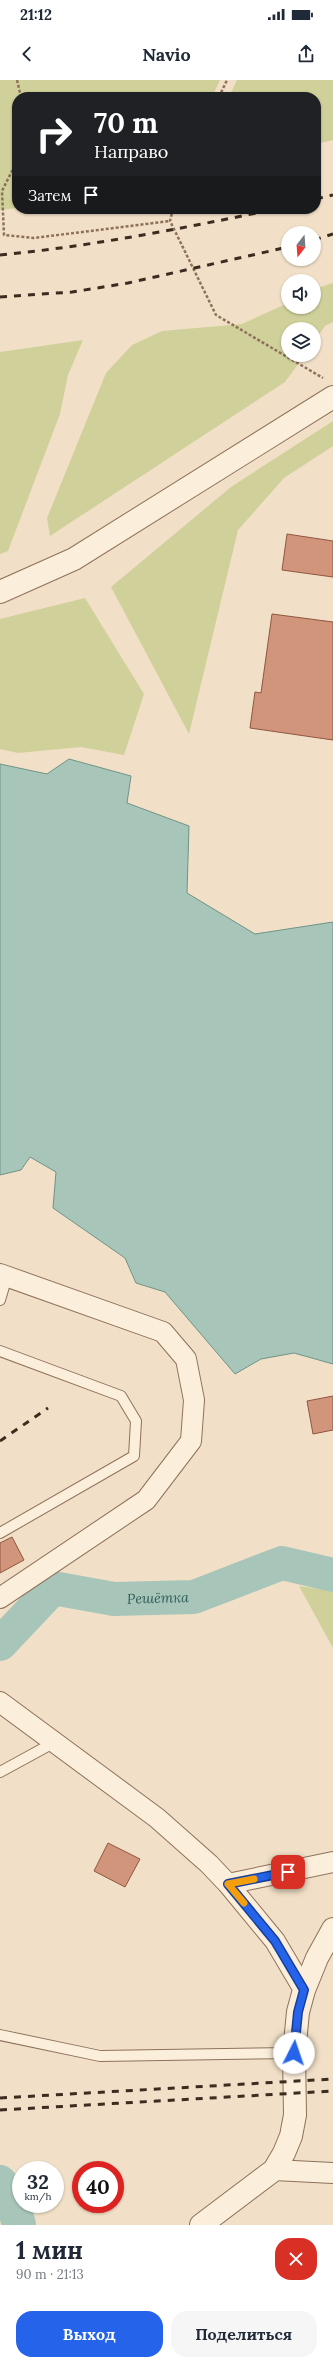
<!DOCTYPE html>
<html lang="ru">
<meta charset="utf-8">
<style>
body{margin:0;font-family:Lora,serif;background:#f6f6f7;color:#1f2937;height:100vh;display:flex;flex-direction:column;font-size:15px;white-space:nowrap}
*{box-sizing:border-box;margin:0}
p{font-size:13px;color:#747a83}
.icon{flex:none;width:22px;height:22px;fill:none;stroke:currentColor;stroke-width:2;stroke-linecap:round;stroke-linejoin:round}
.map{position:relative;height:2145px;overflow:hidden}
.drawer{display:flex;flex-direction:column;background:#fff;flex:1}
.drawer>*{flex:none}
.hud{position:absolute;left:12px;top:12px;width:309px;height:122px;border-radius:16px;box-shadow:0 1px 3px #0004;background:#202124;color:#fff;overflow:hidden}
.needle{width:26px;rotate:197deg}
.buttons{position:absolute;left:281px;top:146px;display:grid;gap:8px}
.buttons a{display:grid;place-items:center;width:40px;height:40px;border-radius:50%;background:#fff;box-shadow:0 1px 3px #0004;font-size:20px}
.speed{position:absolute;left:12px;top:2081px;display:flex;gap:8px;font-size:20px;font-weight:700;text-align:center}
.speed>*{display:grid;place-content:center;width:52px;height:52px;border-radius:50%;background:#fff;box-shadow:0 1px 3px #0004;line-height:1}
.speed small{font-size:10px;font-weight:400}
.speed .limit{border:6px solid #d22;background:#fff;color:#111}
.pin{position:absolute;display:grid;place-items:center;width:34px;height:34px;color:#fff;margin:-17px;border-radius:8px;box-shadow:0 2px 6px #0006}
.me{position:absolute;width:44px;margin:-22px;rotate:4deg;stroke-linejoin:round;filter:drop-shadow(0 0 3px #0008)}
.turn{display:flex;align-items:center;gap:14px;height:84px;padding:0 16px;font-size:18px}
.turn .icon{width:52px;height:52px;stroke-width:2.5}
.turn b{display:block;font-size:28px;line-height:34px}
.then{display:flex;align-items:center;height:38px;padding:0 16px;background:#0003;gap:8px;font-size:15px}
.round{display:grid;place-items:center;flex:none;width:42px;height:42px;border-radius:16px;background:#f6f6f7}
.overview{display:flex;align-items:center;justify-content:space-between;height:68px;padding:0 16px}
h1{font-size:24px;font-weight:800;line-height:30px}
.primary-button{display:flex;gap:8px;margin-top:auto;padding:8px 16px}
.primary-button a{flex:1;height:46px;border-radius:16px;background:#2563eb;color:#fff;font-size:16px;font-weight:800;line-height:46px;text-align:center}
.primary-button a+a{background:#f6f6f7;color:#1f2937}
.status{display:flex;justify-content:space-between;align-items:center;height:28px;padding:0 20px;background:#fff;direction:ltr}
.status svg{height:11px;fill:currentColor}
header{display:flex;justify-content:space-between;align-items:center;height:52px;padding:0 16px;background:#fff;font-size:18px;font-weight:800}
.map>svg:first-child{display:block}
.green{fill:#d0d09a}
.water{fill:#a8c5b9;stroke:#6e9486}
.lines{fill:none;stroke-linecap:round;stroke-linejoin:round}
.river{stroke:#a8c5b9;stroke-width:34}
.building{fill:#d1957b;stroke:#8f563f}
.service-casing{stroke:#8e715b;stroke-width:12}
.minor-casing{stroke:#8e715b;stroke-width:22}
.tertiary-casing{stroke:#8e715b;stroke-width:24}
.path{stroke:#8e715b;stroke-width:2.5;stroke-dasharray:3 2;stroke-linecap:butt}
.service{stroke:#fbeedb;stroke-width:10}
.minor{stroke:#fbeedb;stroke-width:20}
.tertiary{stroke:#fbeedb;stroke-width:22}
.rail{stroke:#3e2b1f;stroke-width:3;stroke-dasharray:7 7;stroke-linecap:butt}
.route-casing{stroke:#184099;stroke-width:10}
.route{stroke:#2563eb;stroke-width:7}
.slow{stroke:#f59e0b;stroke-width:7}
.labels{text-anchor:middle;stroke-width:3;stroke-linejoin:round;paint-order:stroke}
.water-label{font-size:14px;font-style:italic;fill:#2e5e56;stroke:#f8ebd7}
</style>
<div class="status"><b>21:12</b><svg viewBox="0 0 49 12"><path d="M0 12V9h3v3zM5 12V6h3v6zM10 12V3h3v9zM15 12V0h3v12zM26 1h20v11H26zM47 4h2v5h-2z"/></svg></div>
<header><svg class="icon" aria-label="back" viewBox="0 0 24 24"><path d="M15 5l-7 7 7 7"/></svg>Navio<svg class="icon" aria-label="share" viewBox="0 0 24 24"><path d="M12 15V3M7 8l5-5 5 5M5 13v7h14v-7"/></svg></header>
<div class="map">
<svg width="333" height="2145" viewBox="0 0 333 2145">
<rect width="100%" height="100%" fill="#f1e0c7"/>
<path class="green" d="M 0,0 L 220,0 L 212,17 L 17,17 L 17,128 L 0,130 Z
M 237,0 L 333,0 L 333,60 L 316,64 L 316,17 L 229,17 Z
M 333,203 L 333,242 L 325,246 L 314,262 L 314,249 L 288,249 L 288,275 L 305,275 L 285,302 L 50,456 L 47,438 L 106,293 L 132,265 L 162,251 L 242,244 L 288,223 L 288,227 L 314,227 L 314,209 Z
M 83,260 L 68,295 L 60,334 L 8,471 L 0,474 L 0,272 Z
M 333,341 L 333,366 L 284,398 L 238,450 L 189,654 L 111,507 L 231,407 Z
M 85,518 L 144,614 L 124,675 L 81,667 L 18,673 L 0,669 L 0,539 Z
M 299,1506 L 333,1511 L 333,1568 Z"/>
<path class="water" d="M 69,679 L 131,696 L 127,723 L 189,746 L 187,813 L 255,854 L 333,842 L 333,1284 L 294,1273 L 261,1279 L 235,1294 L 165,1212 L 136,1203 L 125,1178 L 53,1128 L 56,1092 L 30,1077 L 21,1090 L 0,1095 L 0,684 L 47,694 Z"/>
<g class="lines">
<g class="river">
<path id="s1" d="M 0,1564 L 53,1508 L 114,1519 L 194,1517 L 282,1483 L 333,1495"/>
<path d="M 0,2102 L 11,2116 L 19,2145"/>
</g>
</g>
<path class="building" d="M 287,454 L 333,461 L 333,497 L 282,490 Z
M 272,534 L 333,542 L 333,660 L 250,648 L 255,612 L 261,613 Z
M 333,1316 L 333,1350 L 313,1354 L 307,1321 Z
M 12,1457 L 24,1480 L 0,1493 L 0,1463 Z
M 108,1763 L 140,1779 L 125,1807 L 94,1791 Z"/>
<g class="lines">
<defs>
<path id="service" d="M 0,1220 L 7,1196
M 0,1271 L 121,1316 L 136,1341 L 134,1376 L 0,1453
M 0,1692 L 55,1662
M 0,1955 L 100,1976 L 294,1973"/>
<path id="minor" d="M 0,1194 L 163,1252 L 186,1279 L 194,1320 L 191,1361 L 146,1420 L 0,1518
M 0,1622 L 157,1738 L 209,1784 L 228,1804 L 275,1861 L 304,1910
M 228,1804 L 333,1782
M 274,2090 L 333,2093"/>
<path id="tertiary" d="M 0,512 L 74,479 L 333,317
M 201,2145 L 274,2090 L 284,2073 L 291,2056 L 295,2035 L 294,1973 L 298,1932 L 304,1910 L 317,1878 L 333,1849"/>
</defs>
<use href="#service" class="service-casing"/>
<use href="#minor" class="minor-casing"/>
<use href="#tertiary" class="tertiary-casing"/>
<path class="path" d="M 17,0 L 21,17
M 219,17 L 227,0
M 17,81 L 2,111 L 4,155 L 34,158 L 170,141
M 173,129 L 170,141 L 216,235 L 323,298"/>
<use href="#service" class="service"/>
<use href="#minor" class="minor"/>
<use href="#tertiary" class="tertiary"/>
<path class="rail" d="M 316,119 L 333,115
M 314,160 L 333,154
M 0,175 C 93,166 184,148 276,129
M 0,217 L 72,212 L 128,203 L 288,167
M 0,1361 L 48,1328
M 0,2018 L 333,1999
M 0,2030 L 333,2011"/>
</g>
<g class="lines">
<defs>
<path id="route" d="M 288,1792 L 228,1804 L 275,1861 L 304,1910 L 298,1932 L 294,1973"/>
</defs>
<use href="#route" class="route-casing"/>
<use href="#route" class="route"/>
<path class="slow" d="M 244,1823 L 228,1804 L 254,1799"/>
</g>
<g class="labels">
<g class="water-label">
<text dy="5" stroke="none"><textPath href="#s1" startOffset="183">Решётка</textPath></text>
</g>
</g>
</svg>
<div class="buttons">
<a><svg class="needle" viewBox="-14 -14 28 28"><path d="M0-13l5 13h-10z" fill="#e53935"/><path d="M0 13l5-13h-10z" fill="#747a83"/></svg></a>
<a><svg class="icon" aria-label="sound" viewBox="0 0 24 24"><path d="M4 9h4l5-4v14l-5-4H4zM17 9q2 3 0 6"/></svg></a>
<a><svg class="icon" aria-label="layers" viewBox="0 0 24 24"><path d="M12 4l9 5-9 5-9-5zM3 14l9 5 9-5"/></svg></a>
</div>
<div class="speed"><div>32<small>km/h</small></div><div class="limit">40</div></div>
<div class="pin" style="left:288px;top:1792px;background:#d93025"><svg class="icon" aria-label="arrive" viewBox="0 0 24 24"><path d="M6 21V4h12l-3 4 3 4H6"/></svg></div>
<svg class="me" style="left:294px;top:1973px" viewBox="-20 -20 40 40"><circle r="19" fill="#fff"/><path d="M0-13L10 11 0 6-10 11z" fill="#2563eb"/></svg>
<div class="hud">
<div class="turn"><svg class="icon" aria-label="right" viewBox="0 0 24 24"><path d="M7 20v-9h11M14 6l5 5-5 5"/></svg><div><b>70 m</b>Направо</div></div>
<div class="then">Затем<svg class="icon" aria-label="arrive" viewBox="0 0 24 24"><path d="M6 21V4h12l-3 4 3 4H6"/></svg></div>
</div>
</div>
<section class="drawer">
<div class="overview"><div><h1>1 мин</h1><p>90 m · 21:13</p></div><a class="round" style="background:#d93025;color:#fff"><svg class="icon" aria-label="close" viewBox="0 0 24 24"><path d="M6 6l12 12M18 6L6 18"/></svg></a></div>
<div class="primary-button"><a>Выход</a><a>Поделиться</a></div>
</section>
